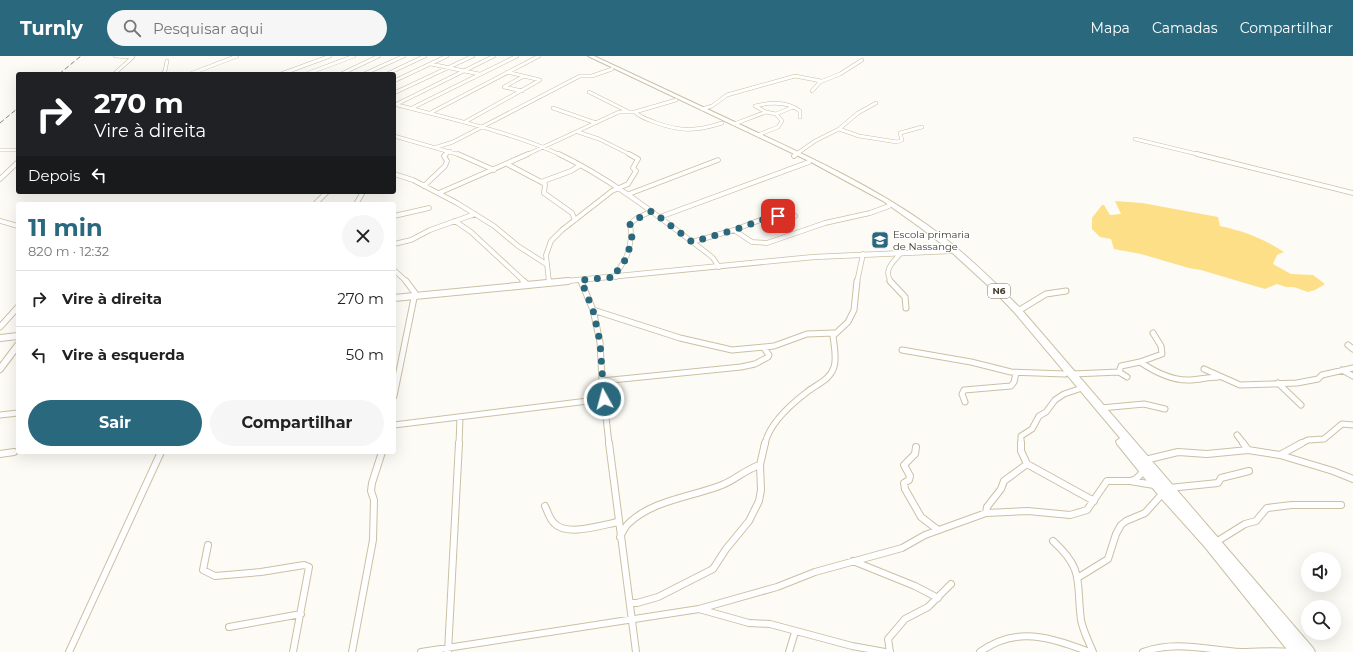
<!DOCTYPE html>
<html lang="pt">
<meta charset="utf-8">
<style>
body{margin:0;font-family:Montserrat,sans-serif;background:#f6f6f6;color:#222;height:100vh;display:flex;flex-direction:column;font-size:15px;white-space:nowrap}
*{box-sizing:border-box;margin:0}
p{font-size:13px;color:#767676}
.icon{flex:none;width:22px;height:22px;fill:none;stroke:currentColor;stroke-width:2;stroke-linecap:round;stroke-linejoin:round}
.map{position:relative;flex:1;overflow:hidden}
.details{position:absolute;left:16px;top:146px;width:380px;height:252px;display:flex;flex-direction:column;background:#fff;border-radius:4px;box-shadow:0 4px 16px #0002}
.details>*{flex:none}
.top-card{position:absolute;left:16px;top:16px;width:380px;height:122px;border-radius:4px;box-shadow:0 4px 16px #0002;background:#202124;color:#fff;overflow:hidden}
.controls{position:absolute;left:1301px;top:496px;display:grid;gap:8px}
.controls a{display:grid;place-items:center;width:40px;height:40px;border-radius:50%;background:#fff;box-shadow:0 4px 16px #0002;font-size:20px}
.pin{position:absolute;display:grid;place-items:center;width:34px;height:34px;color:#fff;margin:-17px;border-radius:8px;box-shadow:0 2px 6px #0006}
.me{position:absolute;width:44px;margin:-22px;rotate:353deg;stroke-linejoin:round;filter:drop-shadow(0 0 3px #0008)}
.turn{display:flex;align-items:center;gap:14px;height:84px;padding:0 12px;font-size:18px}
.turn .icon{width:52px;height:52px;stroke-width:2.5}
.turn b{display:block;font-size:28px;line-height:34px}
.then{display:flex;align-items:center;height:38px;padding:0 12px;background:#0003;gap:8px;font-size:15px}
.round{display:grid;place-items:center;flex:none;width:42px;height:42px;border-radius:21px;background:#f6f6f6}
.summary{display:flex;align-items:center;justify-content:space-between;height:68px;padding:0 12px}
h1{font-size:24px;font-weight:700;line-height:30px;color:#29687d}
.button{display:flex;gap:8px;margin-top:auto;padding:8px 12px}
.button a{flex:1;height:46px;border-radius:24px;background:#29687d;color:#fff;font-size:16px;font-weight:700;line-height:46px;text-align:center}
.button a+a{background:#f6f6f6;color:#222}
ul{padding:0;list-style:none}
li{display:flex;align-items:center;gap:12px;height:56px;padding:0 12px;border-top:1px solid #e0e0e0}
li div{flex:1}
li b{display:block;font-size:15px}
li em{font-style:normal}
header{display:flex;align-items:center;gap:24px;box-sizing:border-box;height:56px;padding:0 20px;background:#29687d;color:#fff}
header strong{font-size:19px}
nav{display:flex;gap:22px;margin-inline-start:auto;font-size:14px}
.search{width:280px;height:36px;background:#f6f6f6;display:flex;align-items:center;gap:10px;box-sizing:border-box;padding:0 14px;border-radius:22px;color:#767676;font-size:15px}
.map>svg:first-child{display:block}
.green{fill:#fddf87}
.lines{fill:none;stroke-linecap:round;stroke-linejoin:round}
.minor-far3-casing{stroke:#cac0a4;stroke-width:4}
.minor-far2-casing{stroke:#cac0a4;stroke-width:5.5}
.minor-far1-casing{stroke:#cac0a4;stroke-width:7}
.minor-casing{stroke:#cac0a4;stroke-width:8}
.tertiary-far1-casing{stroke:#cac0a4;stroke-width:6}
.tertiary-casing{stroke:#cac0a4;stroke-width:8}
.trunk-casing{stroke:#cac0a4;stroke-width:2}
.minor-far3{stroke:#fff;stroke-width:3}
.minor-far2{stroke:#fff;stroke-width:4}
.minor-far1{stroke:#fff;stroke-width:5}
.minor{stroke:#fff;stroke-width:6}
.tertiary-far1{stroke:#fff;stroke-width:4.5}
.tertiary{stroke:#fff;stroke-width:6}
.trunk{fill:#fff;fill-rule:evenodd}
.rail{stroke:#89867d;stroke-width:1;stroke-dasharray:5 2.5;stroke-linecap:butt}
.route{stroke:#29687d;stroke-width:7;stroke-dasharray:0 12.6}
.labels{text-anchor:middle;stroke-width:3;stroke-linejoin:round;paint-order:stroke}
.shield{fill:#fff;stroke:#78756d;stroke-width:1}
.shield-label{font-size:9px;font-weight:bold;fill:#3e3a2e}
.poi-label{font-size:10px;fill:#3e3a2e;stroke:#fff;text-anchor:start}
</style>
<header>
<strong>Turnly</strong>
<div class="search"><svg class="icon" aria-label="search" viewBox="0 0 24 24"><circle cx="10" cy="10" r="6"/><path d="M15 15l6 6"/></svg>Pesquisar aqui</div>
<nav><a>Mapa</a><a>Camadas</a><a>Compartilhar</a></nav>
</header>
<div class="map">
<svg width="1353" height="596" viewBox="0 0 1353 596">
<rect width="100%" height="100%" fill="#fdfbf6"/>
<path class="green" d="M 1115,145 L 1142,147 L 1218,161 L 1220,170 C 1244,175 1264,183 1284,196 L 1277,199 L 1273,208 L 1291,218 L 1313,219 L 1325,228 L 1315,234 L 1308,236 L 1294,231 L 1286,231 L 1277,228 L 1265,233 L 1201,214 L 1189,212 L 1141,198 L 1114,193 L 1111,183 L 1100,181 L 1092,173 L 1092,162 L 1102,149 L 1104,149 L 1110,159 L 1121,158 Z"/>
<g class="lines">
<defs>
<path id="minor-far3" d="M 431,8 L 479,18
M 114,18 L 133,1 L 115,0
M 162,18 L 165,15 L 167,5
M 190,18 L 237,0
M 281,18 L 330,0
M 306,18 L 354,0
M 341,18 L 379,0
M 364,18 L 404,0
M 387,18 L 425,0
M 394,25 L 447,0
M 522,35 L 504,31 L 524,20
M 812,35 L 820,26 L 840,18 L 862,4
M 589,36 L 627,55
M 394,37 L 473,0
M 394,48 C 450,63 508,75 561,99
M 397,48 L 494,0
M 412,52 L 517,0
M 553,52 L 596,67
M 702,53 L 712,50 L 727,39 L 795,20 L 821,25
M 635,56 C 641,62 649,64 657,67 C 682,76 697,75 722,67
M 766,56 L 755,50 C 771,46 787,45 800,55 L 800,61
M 430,57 L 539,0
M 465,66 L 540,24 L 507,16
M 734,68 L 766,56 L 776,58 L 793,51
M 839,73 L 859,80 L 897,86 L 902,84 L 900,77 L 922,71
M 578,76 L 599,83 L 631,99
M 758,79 L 778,71 L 782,65 L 776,58
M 394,80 L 460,99
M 1135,83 L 1201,99
M 437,91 L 453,86 L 580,20 L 592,20 L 612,13
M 0,94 L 18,94
M 445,99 L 450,95
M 526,99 L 619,56 L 635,56 L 676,44
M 795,99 L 815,85 L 839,73 L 858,57 L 876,47"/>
<path id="minor-far2" d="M 458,98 L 494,114
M 559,98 C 613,124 659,161 707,197 L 713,202 L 719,211
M 1197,98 L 1353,137
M 794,100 L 796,98
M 507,108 L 545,128 L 544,137 L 572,157 L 575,164
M 394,118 L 413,124 L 457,147 L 494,170 L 518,190 L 546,208
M 0,123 L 18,106
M 541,126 L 571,115 L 579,110
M 424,130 L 445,110 L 447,105 L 444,100 L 446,98
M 439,137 L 528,98
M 629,138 L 718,104
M 315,148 L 327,136
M 356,148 L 363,136
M 394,160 L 429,152
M 660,161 L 809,106
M 0,165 L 18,170
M 455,165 L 471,176 L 525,226
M 734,174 L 752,186 L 767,187 L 825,167 L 870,157 L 889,150
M 692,186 L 734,174 L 768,161 L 795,160
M 394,188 L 411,184 L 430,174 L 475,158
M 394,214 L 407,226
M 616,221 C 619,209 624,208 627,199 C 631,188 632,179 630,168 L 637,162 L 652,155
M 581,224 L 582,226
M 549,226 L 546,199 L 551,185 L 562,174 L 612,135 L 628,128 L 636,115 L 633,112 L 638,103 L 629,98
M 857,226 L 863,198
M 891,226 C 883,214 893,206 901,197"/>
<path id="minor-far1" d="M 523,225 L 528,229
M 549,225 L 549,227
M 581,225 L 593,254 L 600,286 L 602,325 L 609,388
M 890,225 L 905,241 L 906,252
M 593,254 L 680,282 L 732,294 L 774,290 L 807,278 L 834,277
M 1018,255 L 1046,238 L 1066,235
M 0,271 L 18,251
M 1348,289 L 1353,293
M 902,294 L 971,306 L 1011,316 L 1065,318
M 1140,306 C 1155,316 1172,325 1190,324 C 1199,324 1208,321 1218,321
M 1204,313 L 1240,329 L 1297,327 L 1318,323 L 1322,319 L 1353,312
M 1342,314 L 1353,320
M 1119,316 L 1121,310 L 1140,306 L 1162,298 L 1161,290 L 1153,277
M 1073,318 L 1119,316 L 1127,321
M 602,325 L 741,311 L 755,308 L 768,301 L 769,299 L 764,292
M 1278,327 L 1301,349
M 394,340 L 415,237 L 406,225
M 965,346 L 962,338 L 964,334 L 1011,330 L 1014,326 L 1016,317
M 1101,352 L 1144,348 L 1165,353
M 0,359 L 18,357
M 394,369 L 604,343
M 1237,379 L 1244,388
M 459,388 L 460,361
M 765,388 C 769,368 790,349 807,336 C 817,328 830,324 834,311 C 837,302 834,289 833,280 L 848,266 L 854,254 L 857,225
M 1021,388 L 1021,380 L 1032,373 L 1039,360 L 1046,356 L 1055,344 L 1064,338 L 1079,333
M 1300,388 L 1308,384 L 1324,383 L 1342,368 L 1353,369"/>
<path id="minor" d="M 609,387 L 636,596
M 1243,387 L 1248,394 L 1280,399 L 1302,387
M 916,391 L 915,398 L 904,409 L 910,420 L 909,424 L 904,427 L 905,433 L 921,461 L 938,474
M 0,398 L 14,396
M 1280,399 L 1333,415 L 1353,423
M 1145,404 L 1178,396 L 1207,398 L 1248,394
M 1027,408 L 1094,445
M 1131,425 L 1136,423 L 1145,414
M 1169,432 L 1218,427 L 1221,422 L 1249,415
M 545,450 C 548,456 549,462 554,467 C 566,481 602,469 618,466
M 986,457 L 987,451 L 1001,433 L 1004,425 L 1027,408 L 1021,395 L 1021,387
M 620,481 C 622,477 625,471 628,468 C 652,444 692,441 722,429 C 735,424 746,413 760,409
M 1053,485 C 1085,514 1076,526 1081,564 C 1083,575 1089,586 1093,596
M 1216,486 L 1245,468 L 1256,465 L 1267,452 L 1292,449 L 1341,449
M 208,489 L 203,514 L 215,520 L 261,516 L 304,509 L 309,511 L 293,596
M 853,505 L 915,530 L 938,542
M 1079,521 L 1108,503 L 1116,478 L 1121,469 L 1126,465 L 1145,457 L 1163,437
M 630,547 L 637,547 L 658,541 L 713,513 L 726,493 L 749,465 L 759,445 L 761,434 L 760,409 L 765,387
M 699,553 L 777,531 L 815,516 L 902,492 L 925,479 L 986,457 L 1028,455 L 1070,459 L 1087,454 L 1107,425 L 1130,425 L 1154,429
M 229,571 L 301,558
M 69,596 L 161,396
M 352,596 L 373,484 L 374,444 L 371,435 L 372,427 L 382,396
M 421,596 L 699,553 L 749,567 L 770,568 L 852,590 L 885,596
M 448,596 L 459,387
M 789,596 L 795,576
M 890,596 L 888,583 L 905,563 L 928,551 L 951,528
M 980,596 C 1017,569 1051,582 1090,596
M 1143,596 C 1176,584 1207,594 1241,596 C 1258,596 1274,594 1291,596"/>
<path id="tertiary-far1" d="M 557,226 L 814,201 L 950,195"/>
<path id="tertiary" d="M 394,242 L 568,225
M 0,282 L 18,280
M 0,313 L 18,289"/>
<path id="trunk" d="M 588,0 L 594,0 C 648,25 702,51 756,76 C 814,103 873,131 926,168 C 961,193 992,223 1021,253 L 1313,592 L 1315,596 L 1289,596 L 1204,490 L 1159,440 L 1117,388 L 1116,385 L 1120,382 L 1015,257 L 995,236 L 947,192 L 921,172 L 883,145 L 811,106 Z"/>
</defs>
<use href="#minor-far3" class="minor-far3-casing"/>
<use href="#minor-far2" class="minor-far2-casing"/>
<use href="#minor-far1" class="minor-far1-casing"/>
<use href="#minor" class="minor-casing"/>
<use href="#tertiary-far1" class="tertiary-far1-casing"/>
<use href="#tertiary" class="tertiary-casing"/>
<use href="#trunk" class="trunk-casing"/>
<use href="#minor-far3" class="minor-far3"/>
<use href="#minor-far2" class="minor-far2"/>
<use href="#minor-far1" class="minor-far1"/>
<use href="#minor" class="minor"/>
<use href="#tertiary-far1" class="tertiary-far1"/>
<use href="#tertiary" class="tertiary"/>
<use href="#trunk" class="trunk"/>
<path class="rail" d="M 59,18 L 81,0
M 0,67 L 18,52"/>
</g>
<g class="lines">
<path class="route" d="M 604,343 L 600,286 L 593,254 L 581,224 L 616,221 L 618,212 L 627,202 L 632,180 L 630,168 L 631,166 L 652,155 L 692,186 L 734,174 L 768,162 L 778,160"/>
</g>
<defs>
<symbol id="school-square" viewBox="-11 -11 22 22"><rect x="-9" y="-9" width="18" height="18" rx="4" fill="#29687d" stroke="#fff"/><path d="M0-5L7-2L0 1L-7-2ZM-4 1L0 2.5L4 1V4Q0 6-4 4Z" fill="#fff"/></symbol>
</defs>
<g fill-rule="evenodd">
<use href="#school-square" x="870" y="174" width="20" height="20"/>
</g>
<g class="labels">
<rect class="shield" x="988" y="228" width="22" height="14" rx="3"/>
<g class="shield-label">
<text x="999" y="238">N6</text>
</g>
<g class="poi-label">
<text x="893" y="182">Escola primaria<tspan x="893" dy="12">de Nassange</tspan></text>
</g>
</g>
</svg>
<div class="controls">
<a><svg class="icon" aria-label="sound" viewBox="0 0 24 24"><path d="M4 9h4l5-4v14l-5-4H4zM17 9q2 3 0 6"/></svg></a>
<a><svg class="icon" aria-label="search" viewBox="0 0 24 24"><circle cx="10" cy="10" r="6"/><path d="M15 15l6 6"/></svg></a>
</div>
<div class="pin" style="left:778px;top:160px;background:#d93025"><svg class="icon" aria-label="arrive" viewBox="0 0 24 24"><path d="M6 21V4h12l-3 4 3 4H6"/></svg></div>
<svg class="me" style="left:604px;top:343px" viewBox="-20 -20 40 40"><circle r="17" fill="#29687d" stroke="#fff" stroke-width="3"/><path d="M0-11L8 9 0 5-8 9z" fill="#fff"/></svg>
<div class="top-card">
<div class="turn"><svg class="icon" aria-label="right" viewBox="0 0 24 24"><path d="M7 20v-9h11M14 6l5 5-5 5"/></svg><div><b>270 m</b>Vire à direita</div></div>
<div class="then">Depois<svg class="icon" aria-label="left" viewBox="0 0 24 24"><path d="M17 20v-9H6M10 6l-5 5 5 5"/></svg></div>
</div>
<section class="details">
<div class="summary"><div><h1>11 min</h1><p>820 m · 12:32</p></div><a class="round"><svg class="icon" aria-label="close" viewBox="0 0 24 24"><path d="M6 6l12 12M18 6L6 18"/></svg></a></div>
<ul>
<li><svg class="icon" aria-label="right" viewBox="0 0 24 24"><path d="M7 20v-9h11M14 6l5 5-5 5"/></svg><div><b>Vire à direita</b></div><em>270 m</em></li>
<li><svg class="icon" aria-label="left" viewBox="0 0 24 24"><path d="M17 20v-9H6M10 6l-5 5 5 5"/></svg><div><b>Vire à esquerda</b></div><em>50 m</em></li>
</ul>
<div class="button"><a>Sair</a><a>Compartilhar</a></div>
</section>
</div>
